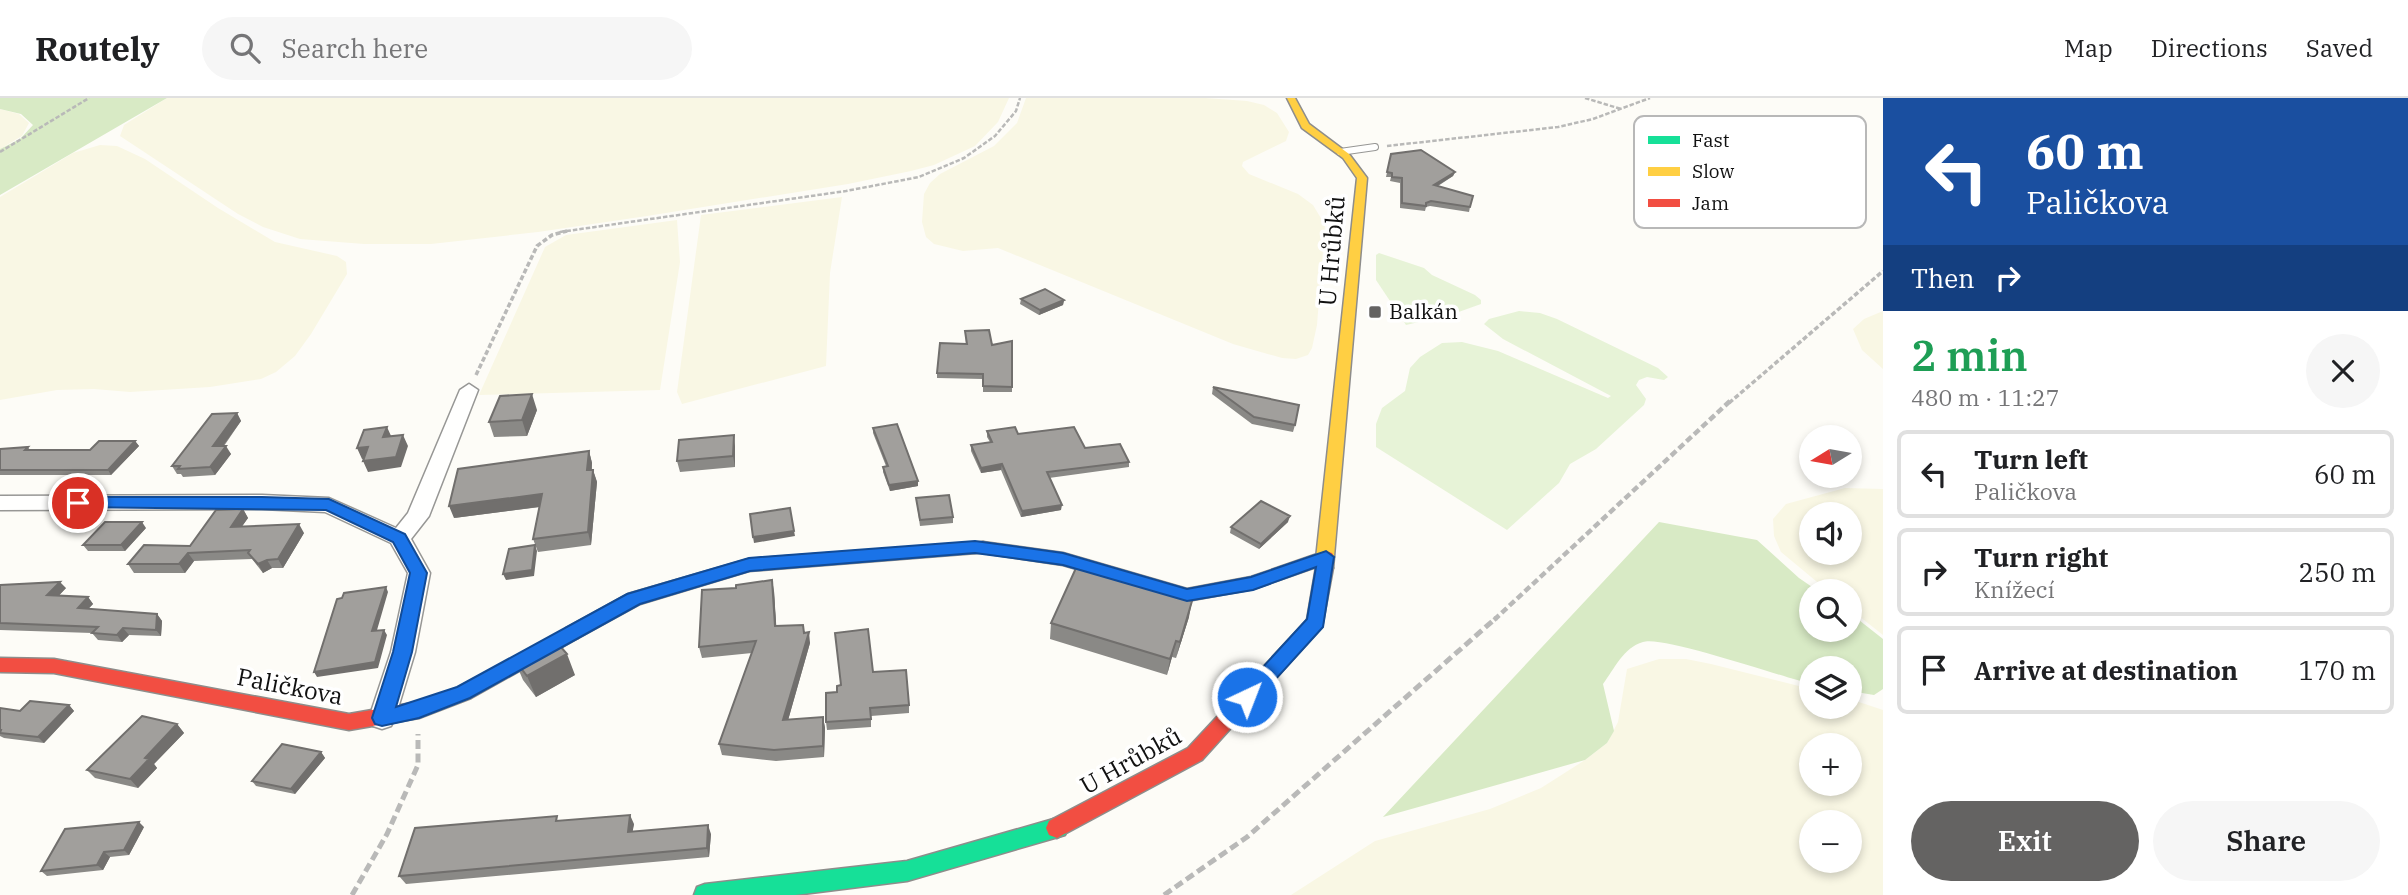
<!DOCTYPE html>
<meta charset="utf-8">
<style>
body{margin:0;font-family:"IBM Plex Serif",serif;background:#f6f6f6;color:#202124;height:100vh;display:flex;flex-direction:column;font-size:26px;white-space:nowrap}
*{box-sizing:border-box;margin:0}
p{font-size:23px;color:#757577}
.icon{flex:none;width:38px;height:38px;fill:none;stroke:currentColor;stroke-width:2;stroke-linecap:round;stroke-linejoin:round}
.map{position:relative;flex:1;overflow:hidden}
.panel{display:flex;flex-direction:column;background:#fff;width:525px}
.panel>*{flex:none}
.top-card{background:#1a4fa0;color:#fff;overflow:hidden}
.needle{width:46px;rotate:259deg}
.tools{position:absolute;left:1799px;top:327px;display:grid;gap:14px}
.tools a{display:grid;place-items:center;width:63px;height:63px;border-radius:50%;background:#fff;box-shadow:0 4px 10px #0003;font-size:35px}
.pin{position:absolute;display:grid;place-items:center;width:60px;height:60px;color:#fff;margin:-30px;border:4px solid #fff;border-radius:50%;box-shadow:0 2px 7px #0007}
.me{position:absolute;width:77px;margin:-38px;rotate:43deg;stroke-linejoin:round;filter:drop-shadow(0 0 5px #0008)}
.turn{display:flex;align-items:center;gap:24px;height:147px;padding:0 28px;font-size:32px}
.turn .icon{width:91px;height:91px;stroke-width:2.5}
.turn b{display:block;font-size:49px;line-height:60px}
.then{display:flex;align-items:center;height:66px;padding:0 28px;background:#0003;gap:14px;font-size:26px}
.round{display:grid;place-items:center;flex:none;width:74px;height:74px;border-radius:37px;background:#f6f6f6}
.head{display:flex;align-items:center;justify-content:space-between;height:119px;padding:0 28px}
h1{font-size:42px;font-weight:600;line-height:52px;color:#1e9e55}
.primary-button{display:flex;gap:14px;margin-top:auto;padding:14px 28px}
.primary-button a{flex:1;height:80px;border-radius:42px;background:#646362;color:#fff;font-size:28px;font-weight:600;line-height:80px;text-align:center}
.primary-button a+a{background:#f6f6f6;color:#202124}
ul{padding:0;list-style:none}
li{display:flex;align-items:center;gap:21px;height:88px;margin:0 14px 10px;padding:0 14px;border:4px solid #e0e0e0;border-radius:10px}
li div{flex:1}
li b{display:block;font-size:26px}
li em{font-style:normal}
header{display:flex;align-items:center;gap:42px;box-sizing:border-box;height:98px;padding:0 35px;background:#fff;border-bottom:2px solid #e0e0e0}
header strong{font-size:33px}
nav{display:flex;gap:38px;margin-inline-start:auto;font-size:24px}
.search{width:490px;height:63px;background:#f6f6f6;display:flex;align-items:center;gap:18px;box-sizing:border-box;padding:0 24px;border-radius:38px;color:#757577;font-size:26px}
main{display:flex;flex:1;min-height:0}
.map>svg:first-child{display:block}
.farmland{fill:#f9f7e4;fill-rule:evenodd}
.green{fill:#e7f3d7}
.forest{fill:#d8eac5}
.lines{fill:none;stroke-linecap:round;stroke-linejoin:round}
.lane-casing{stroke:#979795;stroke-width:8}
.street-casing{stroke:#979795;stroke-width:3}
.fast-casing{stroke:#8e8d8b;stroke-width:3}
.slow-casing{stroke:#8e8d8b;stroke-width:3}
.jam-casing{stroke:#8e8d8b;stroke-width:3}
.path-far3{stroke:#b9b9b8;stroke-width:2.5;stroke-dasharray:4.5 2;stroke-linecap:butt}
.path-far2{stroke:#b9b9b8;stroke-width:3.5;stroke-dasharray:5 2.5;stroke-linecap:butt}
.path-far1{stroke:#b9b9b8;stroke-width:4.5;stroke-dasharray:7 3.5;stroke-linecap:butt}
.path{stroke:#b9b9b8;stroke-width:5;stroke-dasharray:9 4.5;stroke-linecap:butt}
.lane{stroke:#fffffe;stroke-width:6}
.street{fill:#fffffe;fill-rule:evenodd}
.fast{fill:#16e098;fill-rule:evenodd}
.slow{fill:#ffcf43;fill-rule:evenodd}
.jam{fill:#f24e42;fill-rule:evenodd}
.wall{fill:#8a8986}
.shaded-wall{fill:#716f6d}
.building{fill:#a19f9c;stroke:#716f6d;stroke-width:2}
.route{fill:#1a73e8;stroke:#114b97;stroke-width:2}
.poi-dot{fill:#646362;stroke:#fff;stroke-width:2.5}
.labels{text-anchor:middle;stroke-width:7;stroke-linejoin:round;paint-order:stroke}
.far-poi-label{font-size:21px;fill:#111;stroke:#fff;text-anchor:start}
.street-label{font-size:24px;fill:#111;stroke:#fff}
.key{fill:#fff;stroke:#b8b8b8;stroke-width:2}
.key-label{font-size:19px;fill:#111}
</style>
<header>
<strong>Routely</strong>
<div class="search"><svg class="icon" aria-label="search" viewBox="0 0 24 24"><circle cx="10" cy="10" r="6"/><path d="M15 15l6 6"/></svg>Search here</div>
<nav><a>Map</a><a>Directions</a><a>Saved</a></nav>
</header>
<main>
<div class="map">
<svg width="1883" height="797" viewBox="0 0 1883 797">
<rect width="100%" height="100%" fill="#fdfcf7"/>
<path class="farmland" d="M 167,0 L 1009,0 L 998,24 L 975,48 L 934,67 L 911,73 L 848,86 L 647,118 L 538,134 L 431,146 L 364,146 L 300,141 L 263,129 L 238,116 L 120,38 L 124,27 Z
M 1026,0 L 1205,0 L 1247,3 L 1264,7 L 1277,15 L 1289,34 L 1286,43 L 1243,64 L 1242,68 L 1249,76 L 1298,96 L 1313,107 L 1325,127 L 1317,227 L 1312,250 L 1308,257 L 1296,261 L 1282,260 L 1233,246 L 998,150 L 963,153 L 934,146 L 926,139 L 922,124 L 924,96 L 930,85 L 940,76 L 994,48 L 1017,25 Z
M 0,11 L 19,16 L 29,25 L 22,38 L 0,51 Z
M 100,47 L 117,48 L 145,61 L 218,110 L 275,144 L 337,158 L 346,164 L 347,176 L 311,236 L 295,258 L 276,274 L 261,281 L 210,289 L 130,294 L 94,291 L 57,292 L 0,302 L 0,99 L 73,55 Z
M 842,99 L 830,175 L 826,268 L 682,306 L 677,294 L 701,117 Z
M 677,122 L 680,164 L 660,292 L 479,297 L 545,149 L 566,137 Z
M 1883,213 L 1883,271 L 1862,252 L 1853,231 L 1864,221 Z
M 1845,390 L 1883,391 L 1883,537 L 1850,511 L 1850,494 L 1828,493 L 1781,454 L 1774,438 L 1773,421 L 1786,406 ZM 1811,416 L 1850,416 L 1850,455 L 1811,455 Z
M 1659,561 L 1686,561 L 1711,566 L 1811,591 L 1811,609 L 1850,609 L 1850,601 L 1883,612 L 1883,797 L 1291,797 L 1375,743 L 1490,711 L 1541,690 L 1585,662 L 1607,645 L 1618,624 L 1627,571 ZM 1811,648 L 1850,648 L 1850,686 L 1811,686 ZM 1811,724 L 1850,724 L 1850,763 L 1811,763 Z"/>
<path class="green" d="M 1379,155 L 1424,170 L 1432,177 L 1475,197 L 1481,202 L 1481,206 L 1453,216 L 1406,227 L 1376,182 L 1376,157 Z
M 1519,213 L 1540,215 L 1557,221 L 1658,270 L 1668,279 L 1664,282 L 1647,279 L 1639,282 L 1636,287 L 1646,301 L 1644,307 L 1596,351 L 1570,366 L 1559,385 L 1507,432 L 1376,349 L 1376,326 L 1382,310 L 1405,293 L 1410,270 L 1420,259 L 1442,245 L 1462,244 L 1498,253 L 1608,300 L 1611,298 L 1503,241 L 1484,226 L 1489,221 Z"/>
<path class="forest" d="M 0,0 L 167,0 L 0,97 L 0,51 L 20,41 L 33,27 L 21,16 L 0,11 Z
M 1659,424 L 1757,442 L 1799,480 L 1818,493 L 1811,494 L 1811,532 L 1850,532 L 1850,515 L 1883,541 L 1883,591 L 1874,597 L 1850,593 L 1850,570 L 1811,570 L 1811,586 C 1782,579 1662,537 1643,544 C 1623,550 1615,570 1603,586 L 1614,633 L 1607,645 L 1585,662 L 1383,719 Z"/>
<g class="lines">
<defs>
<path id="lane" d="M 1340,54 L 1375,49"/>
<path id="street" d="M 469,286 L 478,292 L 429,418 L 411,441 L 430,475 L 415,554 L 395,620 L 391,628 L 382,631 L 373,628 L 369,620 L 391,554 L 408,475 L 391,445 L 325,414 L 262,411 L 0,412 L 0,398 L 262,397 L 329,400 L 396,430 L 408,415 L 460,292 Z"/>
<path id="fast" d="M 1057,720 L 1065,723 L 1068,730 L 1065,737 L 907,783 L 795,797 L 694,797 L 697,789 L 705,786 L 907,763 Z"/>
<path id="slow" d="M 1287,0 L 1295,0 L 1309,26 L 1349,56 L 1367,80 L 1333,470 L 1330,474 L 1318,474 L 1315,470 L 1357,80 L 1343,60 L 1302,30 Z
M 983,444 L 989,446 L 991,450 L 989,454 L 749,473 L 640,506 L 578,540 L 572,542 L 566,540 L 563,535 L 566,530 L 628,496 L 749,461 Z"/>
<path id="jam" d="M 983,444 L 1063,455 L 1187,491 L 1251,479 L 1326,453 L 1332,455 L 1334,459 L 1327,465 L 1333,470 L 1322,529 L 1202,662 L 1057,740 L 1049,737 L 1046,730 L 1049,723 L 1188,650 L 1307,522 L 1316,469 L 1253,491 L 1187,503 L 1063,467 L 977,454 L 975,450 L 977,446 Z
M 572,528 L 578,530 L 581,535 L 578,540 L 471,600 L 419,620 L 349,632 L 54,575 L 0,574 L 0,560 L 54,561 L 349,616 L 418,604 L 457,590 Z"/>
</defs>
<use href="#lane" class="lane-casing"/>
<use href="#street" class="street-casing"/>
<use href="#fast" class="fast-casing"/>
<use href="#slow" class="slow-casing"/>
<use href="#jam" class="jam-casing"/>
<path class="path-far3" d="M 1585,0 L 1621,11
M 1387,48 L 1558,29 L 1593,21 L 1650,0
M 0,54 L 89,0
M 560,134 L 846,93 L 919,79 L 964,60 L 995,38 L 1016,13 L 1020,0"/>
<path class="path-far2" d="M 476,277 L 537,148 L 552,137 L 567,133
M 1729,305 L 1883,173"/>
<path class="path-far1" d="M 1494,522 L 1730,303"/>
<path class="path" d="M 352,797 L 387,736 L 418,667 L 418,636
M 1164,797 L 1247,739 L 1496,520"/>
<use href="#lane" class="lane"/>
<use href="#street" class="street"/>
<use href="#fast" class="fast"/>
<use href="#slow" class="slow"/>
<use href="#jam" class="jam"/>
</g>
<path class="wall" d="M 1391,56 L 1455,74 L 1453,78 L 1438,88 L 1470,109 L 1469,114 L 1430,108 L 1426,109 L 1425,113 L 1400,110 L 1400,85 L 1390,83 L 1391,79 L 1386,79 Z
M 1021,201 L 1064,202 L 1063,207 L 1039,217 L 1020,206 Z
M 965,233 L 992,247 L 1012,289 L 1012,294 L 983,294 L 983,281 L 937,280 L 937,275 L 966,246 Z
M 1213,289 L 1295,327 L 1293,334 L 1252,326 L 1212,296 Z
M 537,312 L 527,338 L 494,339 L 489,324 Z
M 237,315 L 241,323 L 224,348 L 231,356 L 215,377 L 183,379 L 181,376 L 177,376 L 172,368 Z
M 873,330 L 918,383 L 918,388 L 890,393 L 883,374 L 883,369 L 886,368 L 873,335 Z
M 987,333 L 1018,336 L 1085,350 L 1129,364 L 1129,369 L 1049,380 L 1061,412 L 1021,419 L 1001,372 L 981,375 L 971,353 L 971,347 L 990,344 L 987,339 Z
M 135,343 L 139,348 L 111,377 L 0,377 L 0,351 L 28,349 L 30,352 L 90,352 Z
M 735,348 L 735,369 L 680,374 L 677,363 Z
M 589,353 L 592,365 L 592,372 L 593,372 L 597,384 L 591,447 L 538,454 L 533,441 L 540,409 L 454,420 Z
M 916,400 L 953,419 L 953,425 L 920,428 Z
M 243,411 L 248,420 L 242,428 L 304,435 L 283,470 L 272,470 L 263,475 L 252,461 L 194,463 L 185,475 L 134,475 L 128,466 L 190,448 Z
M 1288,424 L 1259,451 L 1230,435 L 1231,429 Z
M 146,430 L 125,453 L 88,453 L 83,447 Z
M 0,487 L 66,490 L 58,498 L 88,499 L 93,506 L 88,511 L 157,516 L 162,523 L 161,538 L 129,537 L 122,544 L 98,542 L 92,535 L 0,532 Z
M 774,493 L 776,528 L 805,535 L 810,545 L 788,622 L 823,619 L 825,630 L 824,659 L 776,663 L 722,657 L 719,646 L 752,555 L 702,560 L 699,549 Z
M 1189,519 L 1176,560 L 1172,559 L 1167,577 L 1050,541 L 1051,525 Z
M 514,561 L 575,577 L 536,599 L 523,582 Z
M 873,574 L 909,607 L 909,615 L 871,618 L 871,629 L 827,632 L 826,624 L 837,594 L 840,587 Z
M 69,607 L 74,613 L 44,645 L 4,640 L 0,638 L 0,610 L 20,613 Z
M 177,626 L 184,635 L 154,666 L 157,670 L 138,690 L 95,680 L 87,672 Z
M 321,654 L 325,660 L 295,696 L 256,688 L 252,683 Z
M 559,723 L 634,726 L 632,734 L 711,736 L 709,759 L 406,786 L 399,778 Z
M 144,729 L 129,757 L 110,759 L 103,772 L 47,778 L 41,773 Z"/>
<path class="shaded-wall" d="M 1455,74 L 1453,78 L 1432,91 L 1434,87 Z
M 1064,202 L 1063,207 L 1039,217 L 1040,212 Z
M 532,296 L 537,312 L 527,338 L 522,322 Z
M 237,315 L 241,323 L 217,356 L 213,348 Z
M 387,329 L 392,340 L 383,339 Z
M 403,337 L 408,348 L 401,369 L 368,374 L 363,363 Z
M 734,337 L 735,348 L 735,369 L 733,358 Z
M 135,343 L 139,348 L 111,377 L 108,372 Z
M 226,348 L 231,356 L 215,377 L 210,369 Z
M 368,349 L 373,360 L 362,361 L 357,350 Z
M 589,353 L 592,365 L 590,385 L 587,372 Z
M 1002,366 L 1001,372 L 981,375 L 981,370 Z
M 593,372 L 597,384 L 591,447 L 588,434 Z
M 918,383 L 918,388 L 890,393 L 889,387 Z
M 542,396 L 546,408 L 454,420 L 449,408 Z
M 1062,407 L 1061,412 L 1021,419 L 1022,413 Z
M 243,411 L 248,420 L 236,437 L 231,429 Z
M 1290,418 L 1288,424 L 1259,451 L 1261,446 Z
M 142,424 L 146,430 L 125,453 L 121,447 Z
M 299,426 L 304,435 L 283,470 L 278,461 Z
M 794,433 L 795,438 L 754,445 L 753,439 Z
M 535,447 L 537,453 L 534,478 L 506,482 L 503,476 Z
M 188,455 L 194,463 L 185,475 L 179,466 Z
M 267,462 L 272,470 L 263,475 L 258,466 Z
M 772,482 L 774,493 L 777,539 L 775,528 Z
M 60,484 L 66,490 L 53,504 L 47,497 Z
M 386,489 L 388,494 L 375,539 L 372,533 Z
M 88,499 L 93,506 L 83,516 L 78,510 Z
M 1192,503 L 1189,519 L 1176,560 L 1180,544 Z
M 157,516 L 162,523 L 161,538 L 156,532 Z
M 123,530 L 129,537 L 122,544 L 117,537 Z
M 384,532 L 387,537 L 378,570 L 317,579 L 314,574 Z
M 809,534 L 810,545 L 785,633 L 783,622 Z
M 1176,543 L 1172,559 L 1167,577 L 1170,561 Z
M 567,556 L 575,577 L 536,599 L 527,578 Z
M 69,607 L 74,613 L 44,645 L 38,639 Z
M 823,619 L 825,630 L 824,659 L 823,648 Z
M 177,626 L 184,635 L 154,666 L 157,670 L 138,690 L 130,681 L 145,660 Z
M 321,654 L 325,660 L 295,696 L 291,691 Z
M 630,717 L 634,726 L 631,743 L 628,734 Z
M 139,724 L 144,729 L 129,757 L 124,752 Z
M 708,727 L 711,736 L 709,759 L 707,750 Z
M 104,754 L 110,759 L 103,772 L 97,767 Z"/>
<path class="building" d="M 1421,52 L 1455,74 L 1434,87 L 1473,98 L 1470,109 L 1431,103 L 1426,105 L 1426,108 L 1402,105 L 1402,80 L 1392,79 L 1392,75 L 1387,74 L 1391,56 Z
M 1045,191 L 1064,202 L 1040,212 L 1021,201 Z
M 989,232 L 992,247 L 1012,243 L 1012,289 L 983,288 L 983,276 L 937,275 L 940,245 L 967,246 L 965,233 Z
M 1213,289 L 1299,307 L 1295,327 L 1254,319 Z
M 532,296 L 522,322 L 489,324 L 500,298 Z
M 237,315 L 213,348 L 226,348 L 210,369 L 178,371 L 180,368 L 172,368 L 212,316 Z
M 897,326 L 918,383 L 889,387 L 883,369 L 888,368 L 873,330 Z
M 387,329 L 383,339 L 403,337 L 396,359 L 363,363 L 368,349 L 357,350 L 364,332 Z
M 1015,329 L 1018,336 L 1074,329 L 1085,350 L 1120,346 L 1129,364 L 1047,374 L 1062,407 L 1022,413 L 1002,366 L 981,370 L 971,347 L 992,344 L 987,333 Z
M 734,337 L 733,358 L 677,363 L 679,342 Z
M 99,343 L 135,343 L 108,372 L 0,372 L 0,351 L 28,349 L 25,352 L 90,352 Z
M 589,353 L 587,372 L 593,372 L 588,434 L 533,441 L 542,396 L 449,408 L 458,371 Z
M 949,397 L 953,419 L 920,422 L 916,400 Z
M 1261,403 L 1290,418 L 1261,446 L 1231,429 Z
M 790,410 L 794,433 L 753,439 L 750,416 Z
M 243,411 L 231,429 L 299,426 L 278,461 L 267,462 L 258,466 L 248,455 L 250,452 L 188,455 L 179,466 L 128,466 L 144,447 L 190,448 L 216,412 Z
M 105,424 L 142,424 L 121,447 L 83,447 Z
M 535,447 L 532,472 L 503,476 L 509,451 Z
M 1076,470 L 1192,503 L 1180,544 L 1176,543 L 1170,561 L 1051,525 Z
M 772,482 L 775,528 L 803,527 L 804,535 L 809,534 L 783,622 L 823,619 L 823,648 L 774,652 L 719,646 L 756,543 L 699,549 L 702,492 L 736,490 L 736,487 Z
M 60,484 L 47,497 L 88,499 L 78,510 L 157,516 L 156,532 L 123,530 L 117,537 L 92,535 L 98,529 L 0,525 L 0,487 Z
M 386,489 L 372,533 L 384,532 L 375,564 L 314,574 L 337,501 L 342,500 L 344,495 Z
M 868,531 L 873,574 L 906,572 L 909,607 L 870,610 L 871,621 L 826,624 L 826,595 L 837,594 L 837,588 L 841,587 L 835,535 Z
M 553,540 L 567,556 L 527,578 L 514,561 Z
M 30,603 L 69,607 L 38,639 L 0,635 L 1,632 L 0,632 L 0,610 L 20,613 Z
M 142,618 L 177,626 L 145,660 L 149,661 L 130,681 L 87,672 Z
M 282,646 L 321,654 L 291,691 L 252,683 Z
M 630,717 L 628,734 L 708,727 L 707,750 L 399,778 L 415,730 L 557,718 L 556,723 Z
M 139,724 L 124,752 L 104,754 L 97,767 L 41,773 L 65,731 Z"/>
<path class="route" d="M 78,399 L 262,399 L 329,401 L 405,436 L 427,475 L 412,554 L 396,609 L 457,589 L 627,496 L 749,460 L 975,443 L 1063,455 L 1187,491 L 1251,479 L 1326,453 L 1334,459 L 1323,529 L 1254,605 L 1247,607 L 1240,605 L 1237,599 L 1240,594 L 1307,521 L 1316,469 L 1253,492 L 1187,503 L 1063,467 L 975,455 L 750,473 L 640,506 L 470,600 L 419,620 L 382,628 L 375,626 L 372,620 L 393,554 L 410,475 L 393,444 L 326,412 L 73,409 L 70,405 Z"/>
<rect class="poi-dot" x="1368" y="207" width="14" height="14" rx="3.5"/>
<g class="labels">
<g class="far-poi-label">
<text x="1389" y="221">Balkán</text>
</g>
<g class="street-label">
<text transform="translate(1332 153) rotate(-85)" y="8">U Hrůbků</text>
<text transform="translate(290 589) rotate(11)" y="8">Paličkova</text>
<text transform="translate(1131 663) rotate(-29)" y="8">U Hrůbků</text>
</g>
</g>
<rect x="1634" y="18" width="232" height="112" rx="10" class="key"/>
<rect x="1648" y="38" width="32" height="8" fill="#16e098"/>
<rect x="1648" y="69" width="32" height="9" fill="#ffcf43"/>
<rect x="1648" y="101" width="32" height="8" fill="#f24e42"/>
<g class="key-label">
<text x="1692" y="49">Fast</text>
<text x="1692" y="80">Slow</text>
<text x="1692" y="112">Jam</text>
</g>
</svg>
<div class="tools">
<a><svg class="needle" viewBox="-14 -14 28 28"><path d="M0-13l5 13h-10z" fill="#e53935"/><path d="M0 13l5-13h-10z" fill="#757577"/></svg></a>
<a><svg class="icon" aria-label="sound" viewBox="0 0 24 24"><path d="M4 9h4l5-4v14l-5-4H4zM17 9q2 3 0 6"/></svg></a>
<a><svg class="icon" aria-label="search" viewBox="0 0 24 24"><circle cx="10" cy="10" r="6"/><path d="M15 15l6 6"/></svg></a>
<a><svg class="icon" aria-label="layers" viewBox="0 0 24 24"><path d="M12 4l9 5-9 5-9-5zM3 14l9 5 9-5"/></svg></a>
<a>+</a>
<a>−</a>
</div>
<div class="pin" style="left:78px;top:405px;background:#d93025"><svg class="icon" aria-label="arrive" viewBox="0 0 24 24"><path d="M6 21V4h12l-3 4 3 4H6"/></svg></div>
<svg class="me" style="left:1247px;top:599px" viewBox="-20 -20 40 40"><circle r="17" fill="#1a73e8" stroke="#fff" stroke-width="3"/><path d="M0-11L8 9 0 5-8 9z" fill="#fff"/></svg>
</div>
<section class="panel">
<div class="top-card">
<div class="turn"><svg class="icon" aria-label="left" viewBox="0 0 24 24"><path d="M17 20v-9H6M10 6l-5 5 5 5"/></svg><div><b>60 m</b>Paličkova</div></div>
<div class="then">Then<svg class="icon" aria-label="right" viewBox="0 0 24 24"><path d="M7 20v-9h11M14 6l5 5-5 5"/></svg></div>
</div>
<div class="head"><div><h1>2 min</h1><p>480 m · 11:27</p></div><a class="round"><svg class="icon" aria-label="close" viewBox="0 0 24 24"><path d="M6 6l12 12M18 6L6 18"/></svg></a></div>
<ul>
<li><svg class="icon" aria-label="left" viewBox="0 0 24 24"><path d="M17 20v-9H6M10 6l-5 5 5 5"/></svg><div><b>Turn left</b><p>Paličkova</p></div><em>60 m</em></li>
<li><svg class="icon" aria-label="right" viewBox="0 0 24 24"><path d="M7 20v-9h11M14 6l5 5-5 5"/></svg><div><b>Turn right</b><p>Knížecí</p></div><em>250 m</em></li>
<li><svg class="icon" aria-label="arrive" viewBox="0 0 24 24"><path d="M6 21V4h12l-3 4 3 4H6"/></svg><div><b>Arrive at destination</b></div><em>170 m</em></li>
</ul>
<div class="primary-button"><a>Exit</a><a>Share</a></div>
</section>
</main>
